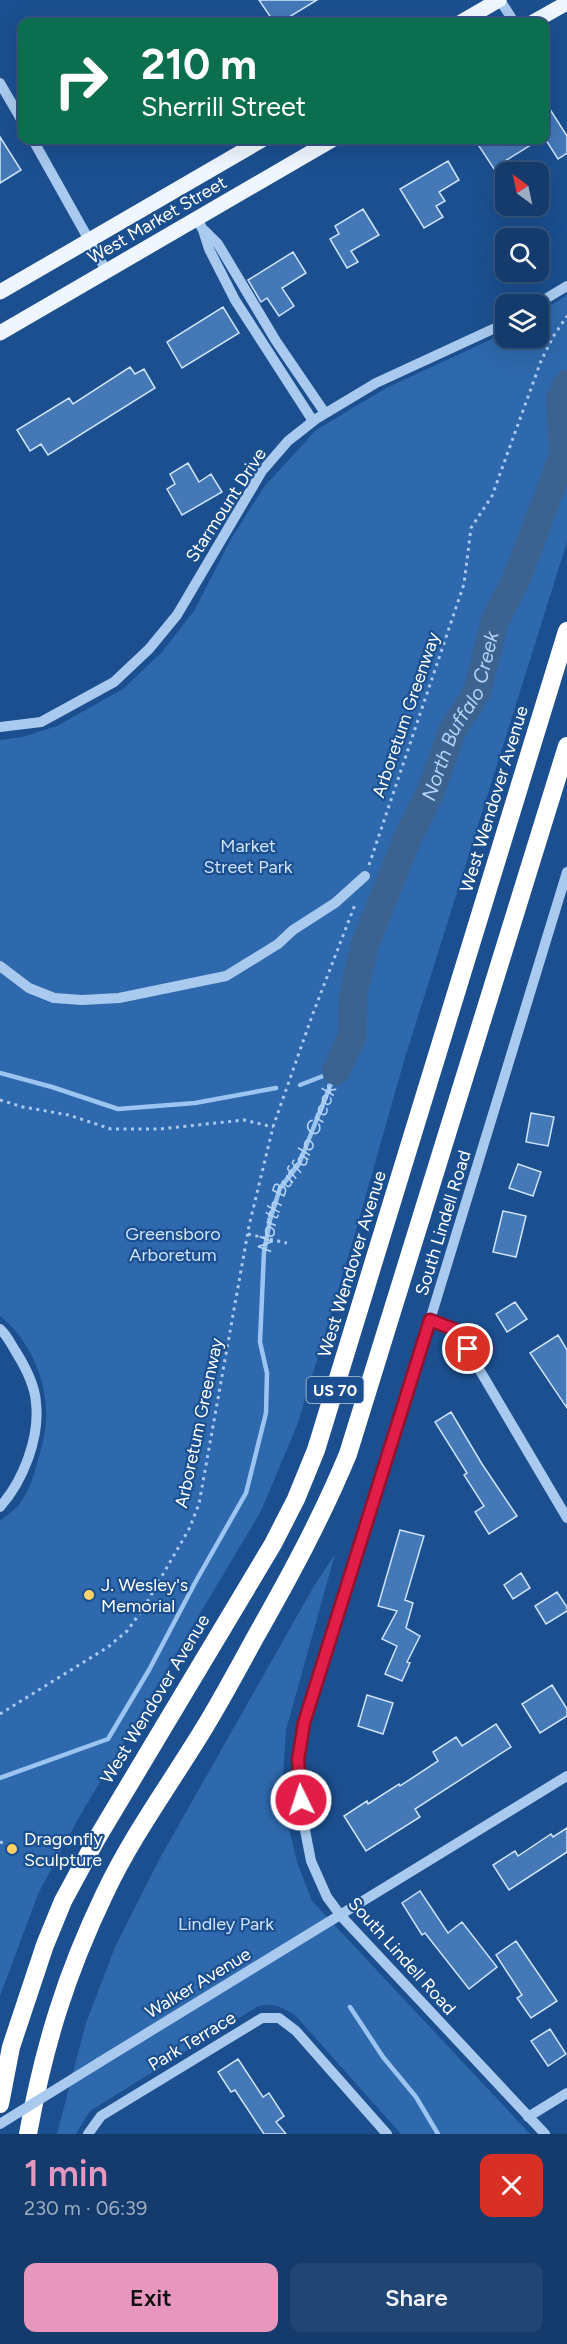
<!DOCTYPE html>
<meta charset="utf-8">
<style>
body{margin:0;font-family:Figtree,sans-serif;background:#214673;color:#f1f3f6;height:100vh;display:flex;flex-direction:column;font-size:22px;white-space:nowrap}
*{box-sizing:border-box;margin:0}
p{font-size:20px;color:#9dadc1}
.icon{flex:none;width:33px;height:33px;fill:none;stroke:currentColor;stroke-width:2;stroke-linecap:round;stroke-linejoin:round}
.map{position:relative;height:2134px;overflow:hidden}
.details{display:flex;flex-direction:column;background:#143b6b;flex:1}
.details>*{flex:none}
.hud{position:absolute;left:18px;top:18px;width:531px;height:126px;border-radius:12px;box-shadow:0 6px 24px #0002,0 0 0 2px #33557e;background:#0b6e4f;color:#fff;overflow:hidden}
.needle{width:39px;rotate:327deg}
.buttons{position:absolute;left:495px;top:162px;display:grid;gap:12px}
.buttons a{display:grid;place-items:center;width:54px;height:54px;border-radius:12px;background:#143b6b;box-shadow:0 6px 24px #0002,0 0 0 2px #33557e;font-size:30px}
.pin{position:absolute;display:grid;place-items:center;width:51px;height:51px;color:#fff;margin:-26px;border:3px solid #fff;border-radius:50%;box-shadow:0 2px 6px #0007}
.me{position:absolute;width:66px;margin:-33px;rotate:356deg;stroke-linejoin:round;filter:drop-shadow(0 0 4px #0008)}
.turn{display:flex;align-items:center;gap:21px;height:126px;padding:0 24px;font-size:27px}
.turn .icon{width:78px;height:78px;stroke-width:2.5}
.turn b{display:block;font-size:42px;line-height:51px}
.round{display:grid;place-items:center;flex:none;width:63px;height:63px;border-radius:12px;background:#214673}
.headline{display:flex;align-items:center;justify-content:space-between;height:102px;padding:0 24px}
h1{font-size:36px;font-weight:600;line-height:45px;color:#e797bd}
.primary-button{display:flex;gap:12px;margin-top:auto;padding:12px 24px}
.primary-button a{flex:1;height:69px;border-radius:12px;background:#e797bd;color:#111;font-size:24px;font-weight:600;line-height:69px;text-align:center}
.primary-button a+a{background:#214673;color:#f1f3f6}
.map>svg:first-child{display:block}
.green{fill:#2e69ad}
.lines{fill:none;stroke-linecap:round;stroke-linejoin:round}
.stream{stroke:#9cc4f0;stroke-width:4.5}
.river{stroke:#3c6290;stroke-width:28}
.building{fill:#4478b7;stroke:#cfe3fa;stroke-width:1.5}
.path{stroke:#a9c9ee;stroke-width:3;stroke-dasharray:3 4.5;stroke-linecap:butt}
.minor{stroke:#a9c9ee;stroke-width:10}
.major{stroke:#f0f6ff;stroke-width:15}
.highway{stroke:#fff;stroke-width:18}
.minor-bridge{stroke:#a9c9ee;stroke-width:10}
.route-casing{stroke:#92132f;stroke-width:15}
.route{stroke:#e11d48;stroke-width:10}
.poi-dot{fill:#ffd166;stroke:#1b4f8f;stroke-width:2}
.labels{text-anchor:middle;stroke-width:4.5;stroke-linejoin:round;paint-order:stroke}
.shield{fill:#1b4f8f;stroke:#bbcadd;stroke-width:1.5}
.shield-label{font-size:16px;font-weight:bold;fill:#fff}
.street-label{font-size:18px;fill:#fff;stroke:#1b4f8f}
.park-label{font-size:18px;fill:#cfe3fa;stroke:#1b4f8f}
.poi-label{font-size:18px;fill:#fff;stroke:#1b4f8f;text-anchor:start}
.water-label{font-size:20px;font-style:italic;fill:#b5d3f5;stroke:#1b4f8f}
</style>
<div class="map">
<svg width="567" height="2134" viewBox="0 0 567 2134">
<rect width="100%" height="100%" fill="#1b4f8f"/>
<path class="green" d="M 567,295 L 567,542 L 404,1061 L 356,1230 L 298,1423 L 261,1511 L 78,1819 L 38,1894 L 0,1996 L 0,1521 C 6,1516 13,1511 18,1506 C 28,1494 33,1478 37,1464 C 41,1449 46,1434 46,1418 C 48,1382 29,1338 0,1316 L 0,740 L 22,737 L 57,726 L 123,689 L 162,652 L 194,611 L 231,539 L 264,487 L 316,430 L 386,388 L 505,333 L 506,338 L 538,338 L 539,313 Z
M 335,1554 L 286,1730 L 283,1776 L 287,1820 L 297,1862 L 312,1901 L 530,2134 L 401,2134 L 295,2015 C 281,2007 272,2002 257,2007 L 90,2111 L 76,2134 L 57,2134 L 85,2026 L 115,1947 L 160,1858 L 314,1586 Z"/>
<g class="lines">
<g class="stream">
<path d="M 0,1073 L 52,1087 L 118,1109 L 195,1103 L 276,1088"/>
<path d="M 300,1085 L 336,1071"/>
<path id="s1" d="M 0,1778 L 108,1739 L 149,1670 L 196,1581 L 246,1493 L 266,1413 L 267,1373 L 260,1342 L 264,1252 L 270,1220 L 280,1188 L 299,1164 L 336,1071"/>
<path d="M 350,2007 L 383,2057 L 416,2097 L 438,2134"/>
</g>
<path class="river" id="s2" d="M 336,1071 L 352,1037 L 353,995 L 365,944 L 408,837 L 430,793 L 452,731 L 477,692 L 495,620 L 516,580 L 563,456 L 560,398 L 567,384"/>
</g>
<path class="building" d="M 259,0 L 317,0 L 281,22 L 274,22 Z
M 544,100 L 567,136 L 567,153 L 558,159 L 544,137 Z
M 0,137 L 21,170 L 0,183 Z
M 475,140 L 539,140 L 505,161 L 511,171 L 500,178 Z
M 448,161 L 459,180 L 439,192 L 445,201 L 436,206 L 443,217 L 424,228 L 400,189 Z
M 363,209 L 379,235 L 351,251 L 358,262 L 347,268 L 330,239 L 339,234 L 335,226 Z
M 293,252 L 306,273 L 282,288 L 294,306 L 279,316 L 267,298 L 261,302 L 248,280 Z
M 223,307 L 239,333 L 182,368 L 167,342 Z
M 130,367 L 135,374 L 144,369 L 155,388 L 48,455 L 41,444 L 30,451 L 17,430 L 69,398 L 73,404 Z
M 188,463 L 199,482 L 211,474 L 222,492 L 182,515 L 167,489 L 175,484 L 170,474 Z
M 531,1113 L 554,1117 L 548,1146 L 526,1142 Z
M 518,1164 L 541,1172 L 533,1196 L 509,1188 Z
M 503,1211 L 526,1216 L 516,1257 L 493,1252 Z
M 515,1302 L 527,1319 L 507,1332 L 496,1314 Z
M 558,1335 L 567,1350 L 567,1408 L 530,1353 Z
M 451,1412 L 482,1464 L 517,1516 L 489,1534 L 475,1512 L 484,1506 L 464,1475 L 467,1473 L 435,1422 Z
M 400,1530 L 424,1536 L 405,1600 L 413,1603 L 406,1628 L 420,1636 L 407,1662 L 410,1663 L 402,1681 L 385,1674 L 397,1646 L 382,1639 L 397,1611 L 378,1606 Z
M 521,1573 L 530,1588 L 513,1599 L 504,1585 Z
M 557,1592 L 567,1607 L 567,1611 L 546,1624 L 535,1606 Z
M 552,1685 L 567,1709 L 567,1716 L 540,1733 L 522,1704 Z
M 367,1695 L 393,1703 L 383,1734 L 358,1726 Z
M 496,1724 L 511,1747 L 415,1809 L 420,1817 L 366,1851 L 344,1816 L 367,1801 L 368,1804 L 399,1784 L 400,1786 L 438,1761 L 433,1752 L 456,1737 L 462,1746 Z
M 567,1828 L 567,1852 L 509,1890 L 493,1865 L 515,1851 L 518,1856 L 551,1834 L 553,1837 Z
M 420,1891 L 448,1933 L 462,1922 L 497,1967 L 469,1989 L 425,1933 L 422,1935 L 402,1903 Z
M 516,1941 L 557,2001 L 531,2018 L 517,1998 L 522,1995 L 496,1955 Z
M 550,2029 L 566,2054 L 548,2066 L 531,2041 Z
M 238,2059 L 263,2097 L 269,2093 L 284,2116 L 276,2122 L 286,2134 L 264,2134 L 235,2090 L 231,2092 L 218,2072 Z"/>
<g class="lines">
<path class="path" d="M 369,865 L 464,584 L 471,528 L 492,496 L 541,361 L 553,337 L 567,316
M 0,1100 L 23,1107 L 69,1115 L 111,1129 L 160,1129 L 244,1120 L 273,1127
M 248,1234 L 287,1243
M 0,1714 L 108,1647 L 127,1631 L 143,1609 L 189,1529 L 199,1504 L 249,1226 L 273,1127 L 312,1016 L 356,902
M 0,1842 L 10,1846"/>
<path class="minor" d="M 500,0 L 514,22
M 0,83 L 22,121
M 33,140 L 107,272
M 197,219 L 203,230 L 209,249 L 235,300 L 313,421
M 204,230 L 218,244 L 276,341 L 325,413
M 537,304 L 567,286
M 0,727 L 41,722 L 114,682 L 149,649 L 177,615 L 262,471 L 288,441 L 316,419 L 376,383 L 506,323
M 0,966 L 29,988 L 54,998 L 82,1000 L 119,998 L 226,976 L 278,944 L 293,930 L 335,903 L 365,876
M 430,1320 L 456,1330 L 567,1518
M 0,1329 C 7,1335 11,1344 16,1352 C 26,1368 35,1385 36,1403 C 40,1438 23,1481 0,1507
M 100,2062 L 567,1776
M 528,2117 L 567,2093
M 88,2134 L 101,2116 L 262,2018 L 279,2018 L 296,2031 L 387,2134
M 545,2134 L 341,1916 L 327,1897 L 311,1861 L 303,1820 L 298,1760 L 304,1723 L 430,1320 L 567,872"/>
<path class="major" d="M 461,22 L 499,0
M 533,22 L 567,3
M 0,292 L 262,140
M 0,333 L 332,140"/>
<path class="highway" d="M 0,2104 L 11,2047 L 45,1945 L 63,1901 L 96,1840 L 273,1544 L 296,1499 L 316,1450 L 567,631
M 28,2134 C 44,2046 66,1974 105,1893 C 132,1836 170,1784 203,1730 C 222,1699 239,1667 256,1636 C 290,1576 322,1517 348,1454 L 567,746"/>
<path class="minor-bridge" d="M 0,2124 L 100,2062"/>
</g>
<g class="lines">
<defs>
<path id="route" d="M 301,1800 L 298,1760 L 304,1723 L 430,1320 L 456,1330 L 468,1349"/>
</defs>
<use href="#route" class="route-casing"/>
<use href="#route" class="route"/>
</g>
<g class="poi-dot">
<circle cx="89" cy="1595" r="6"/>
<circle cx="12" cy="1849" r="6"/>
</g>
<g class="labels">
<rect class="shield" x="306.5" y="1377" width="57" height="26" rx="4.5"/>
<g class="shield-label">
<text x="335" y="1396">US 70</text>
</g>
<g class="street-label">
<text transform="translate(157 220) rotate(-30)" y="6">West Market Street</text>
<text transform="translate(226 505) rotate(-57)" y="6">Starmount Drive</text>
<text transform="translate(406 715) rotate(-71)" y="6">Arboretum Greenway</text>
<text transform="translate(494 799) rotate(-73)" y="6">West Wendover Avenue</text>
<text transform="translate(443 1223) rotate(-73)" y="6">South Lindell Road</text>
<text transform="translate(352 1264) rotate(-73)" y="6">West Wendover Avenue</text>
<text transform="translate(199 1423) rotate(-78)" y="6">Arboretum Greenway</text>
<text transform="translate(155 1699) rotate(-59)" y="6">West Wendover Avenue</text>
<text transform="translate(402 1956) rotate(48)" y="6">South Lindell Road</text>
<text transform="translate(198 1983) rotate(-31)" y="6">Walker Avenue</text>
<text transform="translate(192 2041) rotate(-31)" y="6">Park Terrace</text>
</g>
<g class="park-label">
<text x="248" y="852">Market<tspan x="248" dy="21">Street Park</tspan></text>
<text x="173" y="1240">Greensboro<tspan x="173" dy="21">Arboretum</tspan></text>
<text x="226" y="1930">Lindley Park</text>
</g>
<g class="poi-label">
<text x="101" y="1591">J. Wesley's<tspan x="101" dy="21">Memorial</tspan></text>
<text x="24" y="1845">Dragonfly<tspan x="24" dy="21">Sculpture</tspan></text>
</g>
<g class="water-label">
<text dy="7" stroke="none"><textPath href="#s2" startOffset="380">North Buffalo Creek</textPath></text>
<text dy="7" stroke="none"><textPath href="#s1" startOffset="732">North Buffalo Creek</textPath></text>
</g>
</g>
</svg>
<div class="buttons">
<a><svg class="needle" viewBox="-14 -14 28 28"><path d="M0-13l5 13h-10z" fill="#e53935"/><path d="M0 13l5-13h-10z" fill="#9dadc1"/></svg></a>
<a><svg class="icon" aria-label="search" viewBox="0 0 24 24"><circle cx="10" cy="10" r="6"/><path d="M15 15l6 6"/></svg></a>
<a><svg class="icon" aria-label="layers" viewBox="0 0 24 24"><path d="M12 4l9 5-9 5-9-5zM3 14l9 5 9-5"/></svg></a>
</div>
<div class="pin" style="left:468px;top:1349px;background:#d93025"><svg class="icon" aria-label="arrive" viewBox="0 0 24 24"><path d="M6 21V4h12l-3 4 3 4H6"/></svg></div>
<svg class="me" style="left:301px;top:1800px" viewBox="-20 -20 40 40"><circle r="17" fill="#e11d48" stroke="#fff" stroke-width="3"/><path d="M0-11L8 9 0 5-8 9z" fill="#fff"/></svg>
<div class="hud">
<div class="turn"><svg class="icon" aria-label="right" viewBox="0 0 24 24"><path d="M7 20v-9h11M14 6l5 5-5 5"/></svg><div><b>210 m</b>Sherrill Street</div></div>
</div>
</div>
<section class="details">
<div class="headline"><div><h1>1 min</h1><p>230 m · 06:39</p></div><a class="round" style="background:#d93025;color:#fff"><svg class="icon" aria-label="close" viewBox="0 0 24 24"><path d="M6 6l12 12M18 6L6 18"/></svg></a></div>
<div class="primary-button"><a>Exit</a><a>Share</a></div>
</section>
